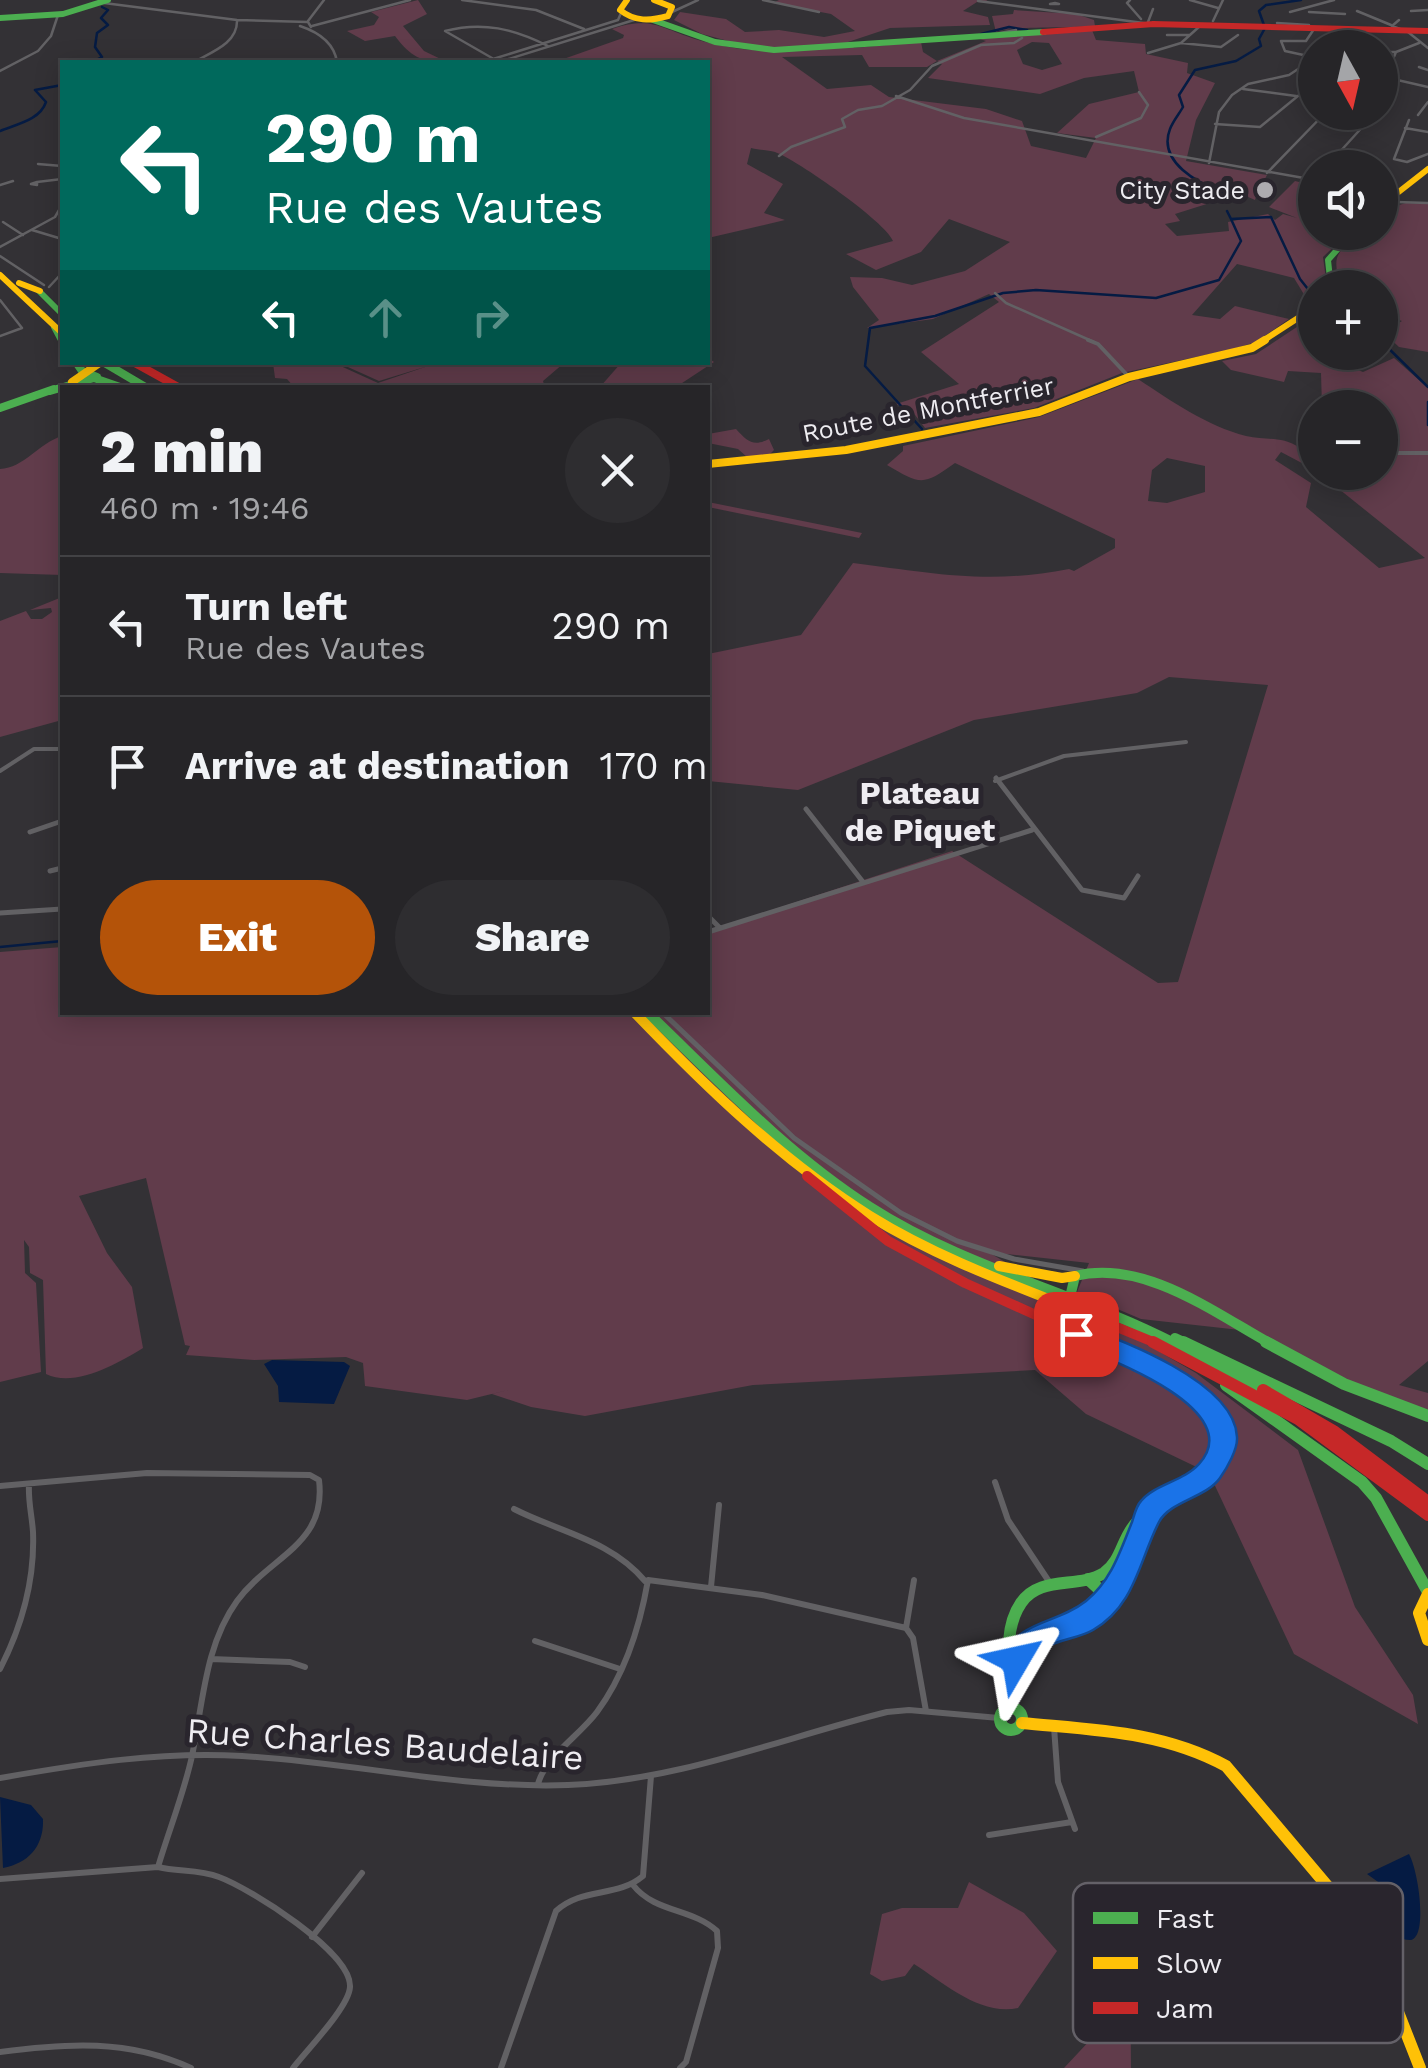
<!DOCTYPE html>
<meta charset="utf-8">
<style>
body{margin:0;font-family:"Work Sans",sans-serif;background:#2e2d30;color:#f1f3f6;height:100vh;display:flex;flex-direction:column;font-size:38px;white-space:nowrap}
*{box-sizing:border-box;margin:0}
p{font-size:32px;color:#a4a5a8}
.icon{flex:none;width:55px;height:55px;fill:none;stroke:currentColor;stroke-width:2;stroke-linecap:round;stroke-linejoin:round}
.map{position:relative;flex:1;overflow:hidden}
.side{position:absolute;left:60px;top:385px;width:650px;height:630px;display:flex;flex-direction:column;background:#262528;border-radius:0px;box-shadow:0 5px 25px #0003,0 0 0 2px #424245}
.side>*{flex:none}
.top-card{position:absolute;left:60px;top:60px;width:650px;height:305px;border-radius:0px;box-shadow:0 5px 25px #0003,0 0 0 2px #424245;background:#00695c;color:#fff;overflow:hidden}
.needle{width:65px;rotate:172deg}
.controls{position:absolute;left:1298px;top:30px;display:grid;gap:20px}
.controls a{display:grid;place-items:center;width:100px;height:100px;border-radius:50%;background:#262528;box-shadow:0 5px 25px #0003,0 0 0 2px #424245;font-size:50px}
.pin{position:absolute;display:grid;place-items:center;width:85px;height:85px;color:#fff;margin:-42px;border-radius:20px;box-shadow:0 5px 15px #0006}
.me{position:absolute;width:110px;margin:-55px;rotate:54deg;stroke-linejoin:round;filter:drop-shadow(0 0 8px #0008)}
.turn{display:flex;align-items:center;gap:35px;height:210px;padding:0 40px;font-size:45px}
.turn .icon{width:130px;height:130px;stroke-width:2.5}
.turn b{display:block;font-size:70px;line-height:85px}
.lanes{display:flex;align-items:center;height:95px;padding:0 40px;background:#0003;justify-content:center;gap:50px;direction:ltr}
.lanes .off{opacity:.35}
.round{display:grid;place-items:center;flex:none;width:105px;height:105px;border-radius:52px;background:#2e2d30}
.headline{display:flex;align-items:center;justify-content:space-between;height:170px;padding:0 40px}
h1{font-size:60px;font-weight:800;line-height:75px}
.primary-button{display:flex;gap:20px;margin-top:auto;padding:20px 40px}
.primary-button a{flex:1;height:115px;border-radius:60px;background:#b45309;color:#fff;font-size:40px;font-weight:800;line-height:115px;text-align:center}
.primary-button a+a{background:#2e2d30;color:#f1f3f6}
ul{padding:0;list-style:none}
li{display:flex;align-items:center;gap:30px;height:140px;padding:0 40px;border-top:2px solid #424245}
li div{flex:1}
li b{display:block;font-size:38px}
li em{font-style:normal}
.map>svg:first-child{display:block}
.green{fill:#613c4b;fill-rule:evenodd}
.water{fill:#051b43}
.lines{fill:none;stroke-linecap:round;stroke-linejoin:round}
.stream{stroke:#051b43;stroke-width:2.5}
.street-far3{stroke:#626164;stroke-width:2.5}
.street-far2{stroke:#626164;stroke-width:4}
.street-far1{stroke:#626164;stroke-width:5}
.street{stroke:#626164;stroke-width:6}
.fast-far3{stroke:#4caf50;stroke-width:6}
.fast-far2{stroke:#4caf50;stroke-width:8}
.fast-far1{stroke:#4caf50;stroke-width:10}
.fast{stroke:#4caf50;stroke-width:12}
.slow-far3{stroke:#ffc107;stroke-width:6}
.slow-far2{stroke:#ffc107;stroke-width:8}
.slow-far1{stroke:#ffc107;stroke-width:10}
.slow{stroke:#ffc107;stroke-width:12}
.jam-far3{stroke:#c62828;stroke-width:6}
.jam-far2{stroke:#c62828;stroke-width:8}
.jam-far1{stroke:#c62828;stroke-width:10}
.jam{stroke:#c62828;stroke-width:12}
.route{fill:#1a73e8;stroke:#114b97;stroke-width:2.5}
.poi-dot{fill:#adabaf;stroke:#29252d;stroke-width:4}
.labels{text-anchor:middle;stroke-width:10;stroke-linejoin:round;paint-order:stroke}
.far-poi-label{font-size:25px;fill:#eeecf1;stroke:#29252d;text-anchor:end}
.far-street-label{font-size:25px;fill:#eeecf1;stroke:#29252d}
.neighbourhood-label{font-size:32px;font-weight:bold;fill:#eeecf1;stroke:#29252d}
.near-street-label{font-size:35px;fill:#eeecf1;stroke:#29252d}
.key{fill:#29252d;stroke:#646168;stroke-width:2.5}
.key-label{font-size:28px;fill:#eeecf1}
</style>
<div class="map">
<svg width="1428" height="2068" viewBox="0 0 1428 2068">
<rect width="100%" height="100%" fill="#333135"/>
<path class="green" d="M 418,0 L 427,14 L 403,26 L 424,51 L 447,62 C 421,62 411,57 395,36 L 365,41 L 347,31 L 374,25 L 379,17 L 371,12 Z
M 779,0 L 986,0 L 991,3 L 977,2 L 963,11 L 988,17 L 990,25 L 890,28 L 848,42 L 854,48 L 921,42 L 923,52 L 937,61 L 986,41 L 977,38 L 1092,30 L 1096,40 L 1145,44 L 1146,54 L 1188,63 L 1187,73 L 1215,83 L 1196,120 L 1186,161 L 1267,175 L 1259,190 L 1265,183 L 1274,185 L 1266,193 L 1258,191 L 1255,200 L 1239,193 L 1222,193 L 1213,202 L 1175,214 L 1180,221 L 1165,224 L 1177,236 L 1229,231 L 1228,222 L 1268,214 L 1275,220 L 1283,214 L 1297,218 L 1269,207 L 1295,181 L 1315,186 L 1315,216 L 1312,220 L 1315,232 L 1348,233 L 1323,257 L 1327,287 L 1315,288 L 1315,299 L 1308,301 L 1294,278 L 1237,264 L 1192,315 L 1220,319 L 1235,306 L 1289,319 L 1256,342 L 1233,349 L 1122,373 L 1034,408 L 925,428 L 912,411 L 896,404 L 959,384 L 921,352 L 999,302 L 989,294 L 933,319 L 867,328 L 879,320 L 853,287 L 850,277 L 882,278 L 912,285 L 965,271 L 1010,242 L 949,219 L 921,252 L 876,270 L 846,254 L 893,241 C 886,222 797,160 775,152 C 768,150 759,150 751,148 L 747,164 L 783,184 L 764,213 L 785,220 L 708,238 L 708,62 L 555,62 L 623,38 L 624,35 L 612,29 C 651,16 660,28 695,39 C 718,46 742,50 766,51 L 702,34 L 674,20 L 680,12 L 726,19 L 745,32 L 779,30 L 824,37 L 855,31 L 831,14 L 773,3 ZM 1032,42 L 1049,43 L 1062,64 L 1042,70 L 1023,64 L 1017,50 ZM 862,55 L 869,67 L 927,67 L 937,61 L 942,64 L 928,78 L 1040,94 L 1084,78 L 1134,71 L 1139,92 L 1089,104 L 1057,133 L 1096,138 L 1086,158 L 1031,146 L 1022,121 L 986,109 L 889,97 L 871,85 L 827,89 L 782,57 Z
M 1014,10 L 1076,14 L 1094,20 L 1095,26 C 1073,28 1011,26 996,32 L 992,16 L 1013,14 Z
M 1406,203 L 1428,204 L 1428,352 L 1399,347 L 1383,332 L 1402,321 L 1380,313 L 1380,288 L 1340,287 C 1333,253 1334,256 1361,233 L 1380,232 L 1380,217 L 1392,207 Z
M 1315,315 L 1315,352 L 1343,353 L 1340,363 L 1363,372 L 1394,358 L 1428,388 L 1428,1361 L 1399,1385 L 1428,1393 L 1428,1411 L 1393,1404 L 1249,1331 L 1141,1319 L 1077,1292 L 1089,1263 L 988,1252 L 1196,1373 L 1298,1450 L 1355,1607 L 1413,1695 L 1418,1724 L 1294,1654 L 1209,1473 L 1086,1414 L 1035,1370 L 753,1385 L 585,1416 L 531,1407 L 492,1394 L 566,1376 L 467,1400 L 365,1386 L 363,1363 L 346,1357 L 254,1360 L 186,1355 L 190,1346 L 185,1345 L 146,1178 L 79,1196 L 107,1253 L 132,1287 L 143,1348 C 117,1364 75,1388 46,1374 L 43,1280 L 30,1273 L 29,1247 L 24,1240 L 25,1273 L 36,1283 L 41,1372 L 0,1382 L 0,952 L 62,947 L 62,1012 L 708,1012 L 708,931 L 952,851 L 1158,983 L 1178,982 L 1268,685 L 1169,677 L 1137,693 L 974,720 L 798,790 L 708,781 L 708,654 L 801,635 L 853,563 C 933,573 988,585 1069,569 L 1074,571 L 1115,548 L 1115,539 L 955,463 C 923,486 921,485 887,465 L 903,451 L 903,446 L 1039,417 L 1138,379 C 1171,401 1207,426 1246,436 C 1266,441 1281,435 1300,448 L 1315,434 L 1315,470 L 1281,452 L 1275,460 L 1311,483 L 1306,507 L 1379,568 L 1425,558 L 1319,473 L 1380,472 L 1380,408 L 1322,407 L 1321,373 L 1288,371 L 1284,382 L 1231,370 L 1222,361 L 1256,354 ZM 1167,458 L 1205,466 L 1205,492 L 1167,503 L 1148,501 L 1152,470 Z
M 708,358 L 714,362 L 676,387 L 600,387 L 621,363 L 708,362 Z
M 273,363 L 334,363 L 378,383 L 428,366 L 379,381 L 339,363 L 564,363 L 543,381 L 545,388 L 294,387 L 287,379 L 275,378 Z
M 736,429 C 747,441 753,447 769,439 L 774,450 L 769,455 L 747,457 L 738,449 L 708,443 L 708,434 Z
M 62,436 L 62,575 L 0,573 L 0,469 C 24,468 39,443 62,436 Z
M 708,502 L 862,533 L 859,538 L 708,507 Z
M 62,597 L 62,720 L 0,737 L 0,621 L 26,611 L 31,619 L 42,619 L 52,612 L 51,608 L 30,610 Z
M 969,1882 L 1024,1913 L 1057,1951 L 1018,2008 C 980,2016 944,1983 914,1964 L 905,1976 L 882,1981 L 870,1974 L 882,1914 L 902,1908 L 958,1908 Z
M 1102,1934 L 1130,1961 L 1131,2068 L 1064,2068 L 1093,2037 L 1100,2020 L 1105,2039 L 1111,2043 Z"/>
<path class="water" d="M 272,1360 L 344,1362 L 350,1366 L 334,1404 L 279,1402 L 278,1386 L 264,1364 Z
M 0,1797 L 31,1805 L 43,1819 C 44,1846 29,1863 3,1868 Z
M 1409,1854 C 1419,1872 1428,1939 1410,1940 C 1401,1940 1395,1936 1391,1929 C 1382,1916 1386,1898 1381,1884 L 1367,1874 Z"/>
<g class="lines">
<path class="stream" d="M 981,34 L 1009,27 L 1027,30
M 92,62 L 102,57 L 95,47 L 97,33 L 108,25 L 101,18 L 108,10 L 102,7
M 0,131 C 17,124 40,120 46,102 L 35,90 L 62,85
M 1226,199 L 1224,193 C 1199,184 1157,162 1170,129 C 1173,121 1179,114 1183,107 L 1179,95 L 1195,70 L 1236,61 L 1261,46 L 1259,39 L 1265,28 L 1259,11 L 1266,5 L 1301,0
M 1227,211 L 1231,219 L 1271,217 L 1300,279 L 1315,298
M 1380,340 L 1428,387
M 1428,402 L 1428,425
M 922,429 L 865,366 L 870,328 L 935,316 L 1003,293 L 1036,290 L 1156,298 L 1219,280 L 1241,241 L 1231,219
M 0,947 L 62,941"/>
<path class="street-far3" d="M 462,0 L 536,10 L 584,29
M 763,0 L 819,12
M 1130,0 L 1127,3 L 1141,19
M 1190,0 L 1218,8
M 978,1 L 1151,24
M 104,3 L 237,20 L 308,22 L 311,27
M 1055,3 L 1059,4 L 1050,4 Z
M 1357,11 L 1391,25
M 1411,11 L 1428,10
M 672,12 L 698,0
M 1290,12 L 1334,0
M 1309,12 L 1345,14
M 1399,20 L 1392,26 L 1408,32 L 1428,48
M 308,21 L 324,0
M 1213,21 L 1223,0
M 1148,22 L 1153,9
M 1277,23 L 1309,25
M 300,26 C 318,32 334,42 337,62
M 312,26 L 410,0
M 1000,33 L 1016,30
M 1167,35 L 1190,35
M 51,36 L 58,15
M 1181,43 L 1221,47 L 1238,35
M 1335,47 L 1347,40 L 1343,33
M 1380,52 L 1396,52 L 1419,43
M 1148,53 L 1181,43 L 1200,26
M 1308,56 L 1285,51 L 1281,41 L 1306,41 L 1314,29
M 493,59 L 618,20 L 621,13
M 194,62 C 212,52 238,43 237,20
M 338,62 L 374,62
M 499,62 L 445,31 C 483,21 514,29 548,46
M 499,62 L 634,20
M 1419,67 L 1428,70
M 0,71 L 38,51 L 51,36
M 1380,76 L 1428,87
M 1243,89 L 1296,96
M 1380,90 L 1396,52
M 896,96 L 964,118 L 1315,180
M 1418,115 L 1428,102
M 1409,120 L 1394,159 L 1407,162 L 1428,154
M 1215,124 L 1260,127 L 1315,82
M 1405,128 L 1428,132
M 1096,137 L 1141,118 L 1148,105 L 1139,92
M 779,156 L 791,147 L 845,127 L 842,119 L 858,110 L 882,106 L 910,90 L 932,66 L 981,45 L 1014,43 L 1022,38
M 1332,162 L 1342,168
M 1209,163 L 1219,112 L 1232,95 L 1248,84 L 1289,75 L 1315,58
M 38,164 L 62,166
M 1327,166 L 1376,112
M 1267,173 L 1326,112
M 1380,178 L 1392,176
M 37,182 L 62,179
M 37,182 L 37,185 L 31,184 Z
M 0,185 L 13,181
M 1396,202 L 1428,203
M 3,222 L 23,235
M 32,230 L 62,239
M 0,247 L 55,217 L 62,205
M 0,256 L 44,285
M 49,287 L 62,273
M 995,293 L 1006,303 L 1094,342
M 0,300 L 22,328 L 0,336"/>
<path class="street-far2" d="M 1088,340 L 1098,344 L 1129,377
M 1380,453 L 1428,453
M 0,771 L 34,749 L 62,749
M 995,781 L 1064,756 L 1186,742"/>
<path class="street-far1" d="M 996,778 L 1082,890 L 1124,898 L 1138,876
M 806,809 L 863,882
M 30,832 L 62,821
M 50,871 L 62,868
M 0,913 L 62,909
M 708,916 L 720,928
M 708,932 L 1032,830
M 662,1012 L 794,1138 L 901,1213 L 957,1241 L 1014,1259 L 1083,1271"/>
<path class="street" d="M 995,1482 L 1008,1520 L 1050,1583
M 0,1486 L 147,1473 L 310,1475 L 319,1480 C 327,1545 271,1555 237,1601 C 205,1645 203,1703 192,1756 C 184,1793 169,1830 158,1867 L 0,1879
M 514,1509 C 559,1532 611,1540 645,1581
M 711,1587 L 719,1505
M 906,1628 L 914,1580
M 535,1641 L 620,1669
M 211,1659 L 290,1662 L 305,1667
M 0,1669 C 22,1626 35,1581 33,1532 C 32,1516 28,1501 29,1485
M 1054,1727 L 1058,1782 L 1075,1829
M 0,1778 C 80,1764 161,1751 242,1756 C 351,1762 459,1789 568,1785 C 678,1781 782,1738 887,1712 L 909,1710 L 999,1718
M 538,1784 C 545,1757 579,1736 597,1712 C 625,1674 640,1626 648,1580 L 762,1595 L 906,1628 L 913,1638 L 926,1711
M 989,1835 L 1072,1822
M 158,1867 C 178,1872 199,1869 219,1877 C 249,1888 352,1952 350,1987 C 349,2007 306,2051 293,2068
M 633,1885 C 655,1913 692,1908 717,1931 L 718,1948 L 686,2062 L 680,2068
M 312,1937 L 362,1873
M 0,2052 C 67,2043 128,2039 191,2068
M 501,2068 L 556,1911 C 582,1887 617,1898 643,1876 L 651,1776"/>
<path class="fast-far3" d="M 0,18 L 63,14 L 108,0
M 653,20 L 715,42 L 774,50 L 1044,32
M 1388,198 L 1396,201 L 1387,200 Z
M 1331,288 L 1328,260 L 1353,232
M 39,291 L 62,314
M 54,327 L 62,342"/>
<path class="fast-far2" d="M 76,362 L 82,371 L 97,377
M 103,362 L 147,388
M 50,391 L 94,378 L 123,388
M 0,408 L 54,389"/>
<path class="fast-far1" d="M 647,1012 C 718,1080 787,1154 870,1207 C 965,1268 1077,1293 1176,1344
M 1071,1293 L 1075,1276 C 1144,1259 1213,1312 1271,1344
M 1060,1322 L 1078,1335 L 1107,1344
M 1175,1338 L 1188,1344"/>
<path class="fast" d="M 1171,1342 L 1263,1390
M 1183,1342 L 1391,1441 L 1428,1464
M 1266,1342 L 1344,1384 L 1428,1416
M 1226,1385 L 1362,1482 L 1376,1498 L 1428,1592
M 1088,1579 L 1100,1590 L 1102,1606
M 1015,1662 C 1037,1631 1075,1631 1101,1607 C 1126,1583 1135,1545 1148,1514
M1000 1719a11 11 0 1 1 22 0a11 11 0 1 1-22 0Z
M 1011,1708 C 1011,1675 1001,1632 1021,1603 C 1040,1575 1078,1589 1104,1573 C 1122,1561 1122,1537 1137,1522 C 1160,1499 1196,1489 1215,1462 C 1255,1404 1139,1354 1099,1342"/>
<path class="slow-far3" d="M 627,0 L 620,10 C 635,22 650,21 668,16
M 654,0 L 672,7 L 668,16
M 1391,198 L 1428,169
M 0,275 L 62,333
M 19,283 L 40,291
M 1261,342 L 1315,307"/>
<path class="slow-far2" d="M 72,382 L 101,362
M 708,464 L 846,450 L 1039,412 L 1129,377 L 1252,348 L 1265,340"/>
<path class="slow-far1" d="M 634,1012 C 706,1087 781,1160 870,1216 C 928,1252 992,1277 1056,1302
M 999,1266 L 1062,1278 L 1075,1276"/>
<path class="slow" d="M 1428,1594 L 1419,1613 L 1428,1640
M 1022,1723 C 1093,1730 1162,1731 1226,1766 L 1367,1933 L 1420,2068"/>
<path class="jam-far3" d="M 1153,24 L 1428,31
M 1043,32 L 1154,24"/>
<path class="jam-far2" d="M 133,362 L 180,388"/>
<path class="jam-far1" d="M 807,1176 L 888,1241 L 965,1283 L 1049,1321 L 1060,1322
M 1056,1302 L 1158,1344"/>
<path class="jam" d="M 1153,1342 L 1298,1419 L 1428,1515
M 1263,1390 L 1335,1432 L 1428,1502"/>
</g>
<path class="route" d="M 1076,1324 C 1120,1339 1235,1382 1237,1437 C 1238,1449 1227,1468 1220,1478 C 1206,1498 1170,1501 1159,1522 C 1139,1561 1135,1606 1093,1630 C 1078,1639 1057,1639 1043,1649 C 1032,1657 1030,1669 1016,1674 L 1005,1670 L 1001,1660 C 1020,1618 1054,1626 1086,1601 C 1111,1581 1120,1552 1132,1522 C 1134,1516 1136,1506 1141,1501 C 1155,1484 1184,1481 1199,1464 C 1249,1409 1103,1356 1067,1342 L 1063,1334 L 1067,1327 Z"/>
<circle class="poi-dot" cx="1265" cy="190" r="10"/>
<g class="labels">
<g class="far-poi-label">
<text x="1245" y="199">City Stade</text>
</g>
<g class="far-street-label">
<text transform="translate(928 409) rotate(-11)" y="9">Route de Montferrier</text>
</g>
<g class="neighbourhood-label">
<text x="920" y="804">Plateau<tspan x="920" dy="37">de Piquet</tspan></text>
</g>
<g class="near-street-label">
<text transform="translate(385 1744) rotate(4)" y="12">Rue Charles Baudelaire</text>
</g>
</g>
<rect x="1073" y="1883" width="330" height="160" rx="15" class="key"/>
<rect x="1093" y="1912" width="45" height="12" fill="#4caf50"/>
<rect x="1093" y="1957" width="45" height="12" fill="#ffc107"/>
<rect x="1093" y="2002" width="45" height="12" fill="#c62828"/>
<g class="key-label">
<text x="1156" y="1928">Fast</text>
<text x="1156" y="1973">Slow</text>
<text x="1156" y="2018">Jam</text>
</g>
</svg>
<div class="controls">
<a><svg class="needle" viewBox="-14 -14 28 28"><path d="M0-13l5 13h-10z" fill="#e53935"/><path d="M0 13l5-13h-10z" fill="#a4a5a8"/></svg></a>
<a><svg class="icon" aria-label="sound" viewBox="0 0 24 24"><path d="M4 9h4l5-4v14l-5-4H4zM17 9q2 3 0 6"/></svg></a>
<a>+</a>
<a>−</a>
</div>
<div class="pin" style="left:1076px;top:1334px;background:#d93025"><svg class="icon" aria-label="arrive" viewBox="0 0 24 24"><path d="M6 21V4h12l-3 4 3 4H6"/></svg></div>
<svg class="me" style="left:1016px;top:1660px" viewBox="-20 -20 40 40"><path d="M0-17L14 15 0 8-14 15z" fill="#1a73e8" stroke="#fff" stroke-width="4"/></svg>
<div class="top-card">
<div class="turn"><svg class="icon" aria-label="left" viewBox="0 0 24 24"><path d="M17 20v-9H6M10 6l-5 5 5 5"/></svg><div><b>290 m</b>Rue des Vautes</div></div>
<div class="lanes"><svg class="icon" aria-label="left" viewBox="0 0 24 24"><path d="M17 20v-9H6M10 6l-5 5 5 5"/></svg><svg class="icon off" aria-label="ahead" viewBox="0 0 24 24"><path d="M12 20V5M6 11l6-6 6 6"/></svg><svg class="icon off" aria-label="right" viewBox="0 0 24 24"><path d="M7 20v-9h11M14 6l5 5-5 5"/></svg></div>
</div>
<section class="side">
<div class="headline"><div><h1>2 min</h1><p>460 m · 19:46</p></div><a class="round"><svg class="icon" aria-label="close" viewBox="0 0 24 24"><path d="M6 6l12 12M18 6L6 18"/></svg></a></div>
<ul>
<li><svg class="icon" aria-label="left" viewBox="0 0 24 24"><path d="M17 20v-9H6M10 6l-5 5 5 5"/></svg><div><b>Turn left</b><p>Rue des Vautes</p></div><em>290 m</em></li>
<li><svg class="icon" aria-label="arrive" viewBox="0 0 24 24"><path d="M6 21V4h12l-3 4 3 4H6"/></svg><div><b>Arrive at destination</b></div><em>170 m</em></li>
</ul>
<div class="primary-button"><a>Exit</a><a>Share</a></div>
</section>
</div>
